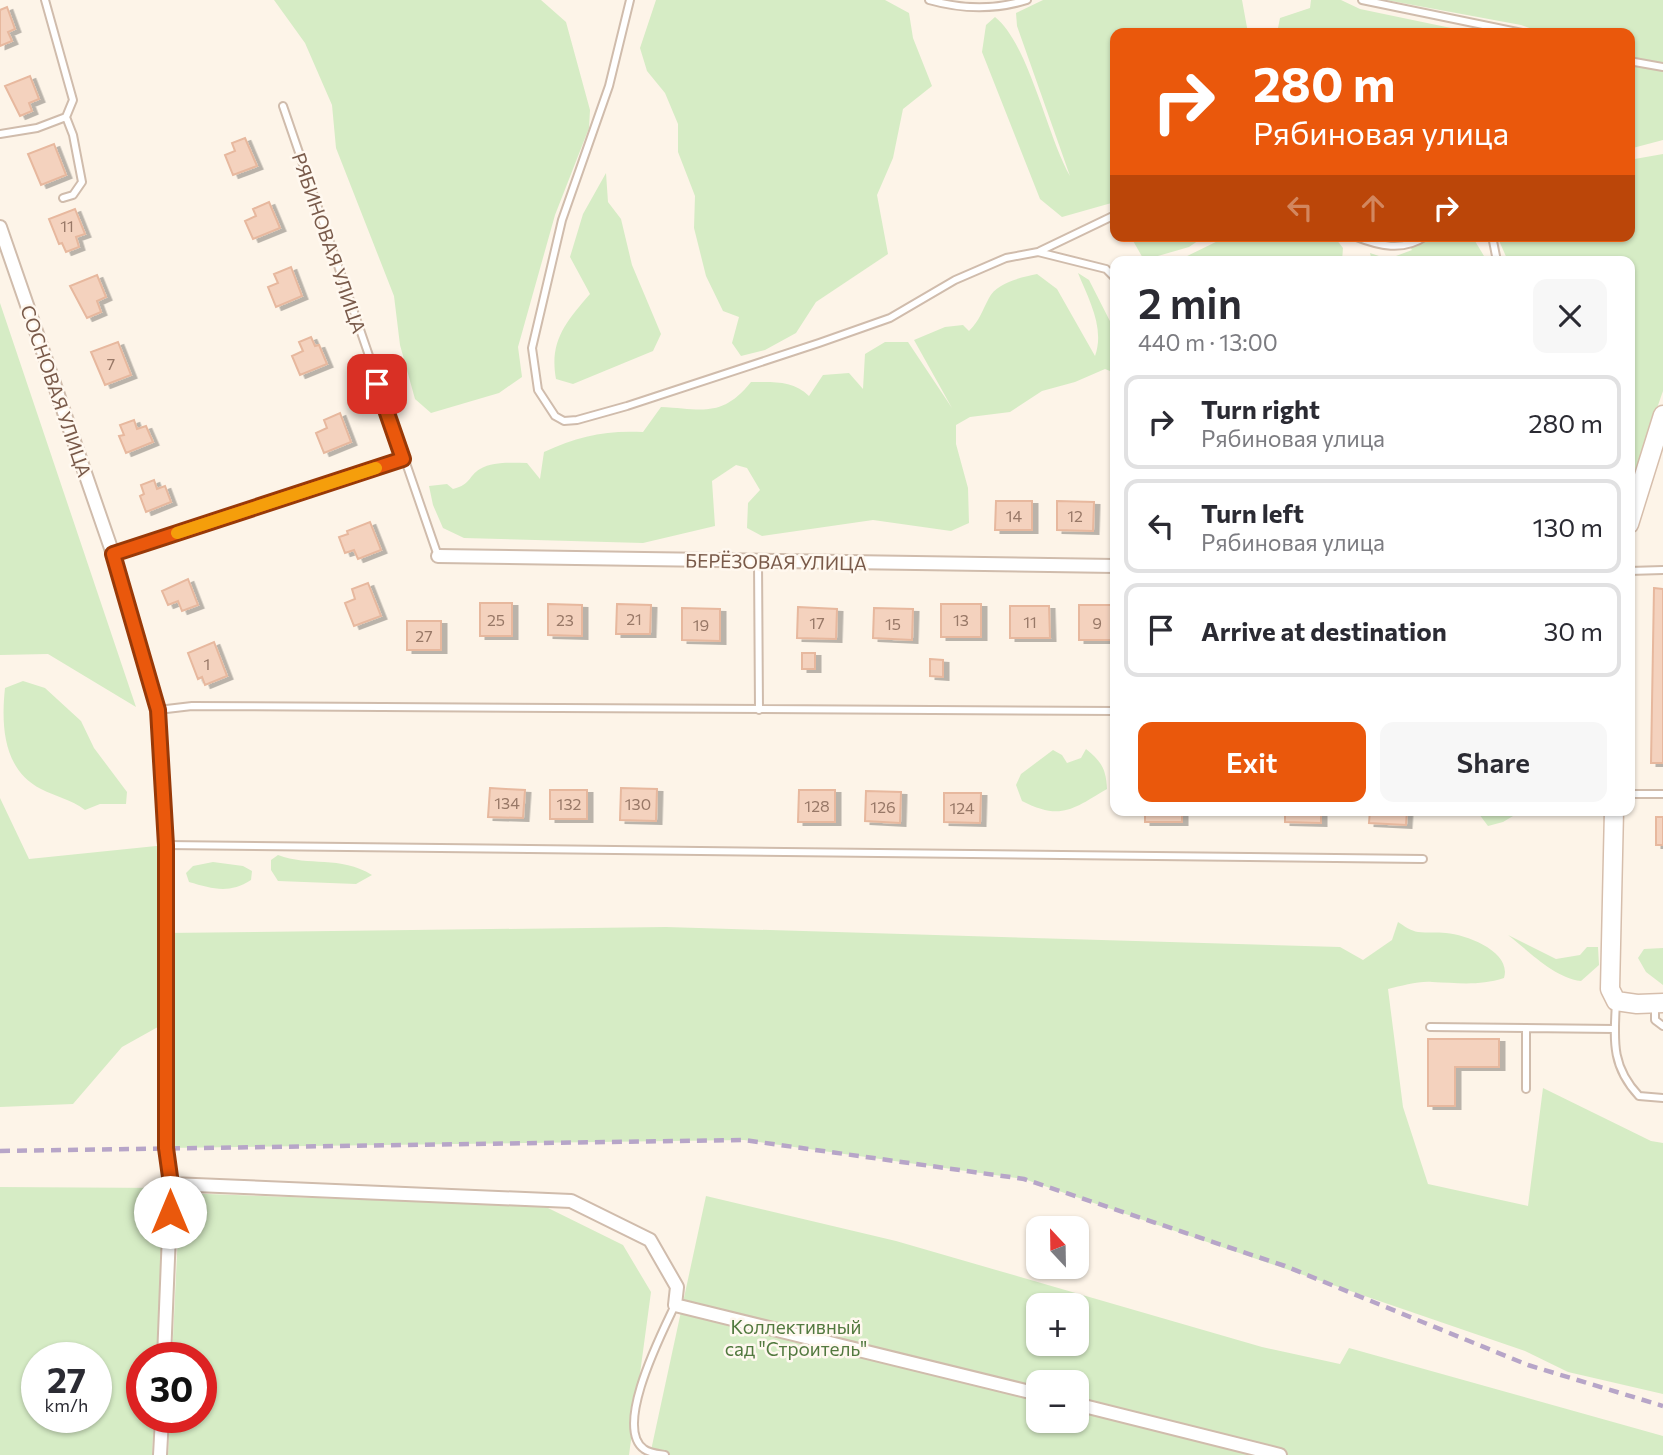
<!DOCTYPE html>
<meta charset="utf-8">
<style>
body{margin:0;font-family:Commissioner,sans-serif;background:#f7f7f7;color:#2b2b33;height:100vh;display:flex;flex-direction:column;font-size:26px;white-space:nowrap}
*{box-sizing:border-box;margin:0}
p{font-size:23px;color:#7c7c81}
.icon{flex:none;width:38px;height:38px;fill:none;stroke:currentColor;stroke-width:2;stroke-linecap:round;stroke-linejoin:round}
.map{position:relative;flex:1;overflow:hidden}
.details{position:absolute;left:1110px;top:256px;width:525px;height:560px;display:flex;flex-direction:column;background:#fff;border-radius:14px;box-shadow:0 2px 5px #0004}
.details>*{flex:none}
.guide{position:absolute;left:1110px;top:28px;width:525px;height:214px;border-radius:14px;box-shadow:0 2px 5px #0004;background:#ea580c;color:#fff;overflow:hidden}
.needle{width:46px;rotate:338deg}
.controls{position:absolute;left:1026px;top:1216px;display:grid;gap:14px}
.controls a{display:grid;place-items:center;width:63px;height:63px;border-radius:14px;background:#fff;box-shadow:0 2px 5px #0004;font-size:35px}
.speed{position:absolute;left:21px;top:1342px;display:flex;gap:14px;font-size:35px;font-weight:700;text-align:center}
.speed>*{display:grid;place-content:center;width:91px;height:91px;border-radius:50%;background:#fff;box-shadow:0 2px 5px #0004;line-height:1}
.speed small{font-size:18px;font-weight:400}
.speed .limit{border:10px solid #d22;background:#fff;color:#111}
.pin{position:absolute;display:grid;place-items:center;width:60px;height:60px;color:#fff;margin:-30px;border-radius:14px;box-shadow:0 4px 10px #0006}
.me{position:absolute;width:77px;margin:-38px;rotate:0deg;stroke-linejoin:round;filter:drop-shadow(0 0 5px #0008)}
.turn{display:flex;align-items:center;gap:24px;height:147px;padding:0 28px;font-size:32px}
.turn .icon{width:91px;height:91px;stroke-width:2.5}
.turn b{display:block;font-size:49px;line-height:60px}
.lanes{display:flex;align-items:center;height:66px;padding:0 28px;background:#0003;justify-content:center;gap:35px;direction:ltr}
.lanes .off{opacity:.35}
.round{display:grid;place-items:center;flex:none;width:74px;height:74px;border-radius:14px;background:#f7f7f7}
.overview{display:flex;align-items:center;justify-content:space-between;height:119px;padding:0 28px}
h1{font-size:42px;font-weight:600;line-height:52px}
.button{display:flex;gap:14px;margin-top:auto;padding:14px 28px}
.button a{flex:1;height:80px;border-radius:14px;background:#ea580c;color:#fff;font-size:28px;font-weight:600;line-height:80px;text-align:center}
.button a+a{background:#f7f7f7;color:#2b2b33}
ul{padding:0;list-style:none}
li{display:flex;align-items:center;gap:21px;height:94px;margin:0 14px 10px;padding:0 14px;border:4px solid #e1e1e2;border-radius:14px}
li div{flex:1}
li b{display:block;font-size:26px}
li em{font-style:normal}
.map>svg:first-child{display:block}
.green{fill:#d6ecc5;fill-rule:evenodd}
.building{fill:#f4d2be;stroke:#e7b89e;stroke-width:2;filter:url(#shadow)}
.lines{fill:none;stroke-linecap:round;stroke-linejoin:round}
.lane-casing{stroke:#d0bcac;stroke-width:10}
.street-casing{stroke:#d0bcac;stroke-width:16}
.secondary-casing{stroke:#d6beac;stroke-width:21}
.lane{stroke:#fff;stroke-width:6}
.street{stroke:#fff;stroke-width:12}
.secondary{stroke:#fff;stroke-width:18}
.rail{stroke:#b7a5c8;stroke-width:4.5;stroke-dasharray:10 7;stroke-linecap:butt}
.route-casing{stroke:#983908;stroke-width:18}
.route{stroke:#ea580c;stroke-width:12}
.slow{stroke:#f59e0b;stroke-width:12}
.labels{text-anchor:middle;stroke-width:5;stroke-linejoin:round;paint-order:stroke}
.number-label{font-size:16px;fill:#987867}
.street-label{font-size:19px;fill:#795a4a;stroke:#fff8ef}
.park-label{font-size:19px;fill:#52793f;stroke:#fff8ef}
</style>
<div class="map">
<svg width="1663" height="1455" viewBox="0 0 1663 1455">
<defs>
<filter id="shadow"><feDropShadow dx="5.5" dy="3" stdDeviation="0" flood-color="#0004"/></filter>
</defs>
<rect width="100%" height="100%" fill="#fdf4e8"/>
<path class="green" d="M 274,0 L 541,0 L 566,22 L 590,110 L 589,128 L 555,215 L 518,347 L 522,377 L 499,393 L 431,413 L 415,399 L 400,345 L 394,296 L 336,148 L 332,105 L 305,43 Z
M 656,0 L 885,0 L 909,13 L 913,38 L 932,86 L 903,109 L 893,158 L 877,195 L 888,254 L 816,302 L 796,333 L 765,350 L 741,356 L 732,343 L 739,317 L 723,311 L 706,276 L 694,228 L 695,196 L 678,152 L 678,124 L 665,93 L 647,71 L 640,48 Z
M 1043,0 L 1242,0 L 1248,33 L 1115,33 L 1115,202 L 1062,217 L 1040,199 L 982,52 L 986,25 L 995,17 C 1029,44 1047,136 1070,176 L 1017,26 L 1016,13 Z
M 1311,0 L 1341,0 L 1360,9 L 1475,33 L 1277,33 L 1280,18 L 1310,8 Z
M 1386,0 L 1663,0 L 1663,140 L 1629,149 L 1629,33 L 1543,33 L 1521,25 Z
M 1663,154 L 1663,391 L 1629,488 L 1629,261 L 1508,261 L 1497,236 L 1629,236 L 1629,160 Z
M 606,173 L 608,202 L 621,219 L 632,265 L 661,334 L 653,351 L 573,384 L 556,379 C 549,341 566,322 590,294 L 570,257 L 583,214 Z
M 1120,236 L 1205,236 L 1189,247 L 1144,260 L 1132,239 Z
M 1228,236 L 1336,239 L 1343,248 L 1342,261 L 1177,261 Z
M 1404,236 L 1472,236 L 1487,261 L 1372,261 L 1370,253 L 1388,259 L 1412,250 Z
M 1078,273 L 1089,280 L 1115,331 L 1115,373 L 1105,369 L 1075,382 L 1042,391 L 1010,412 L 970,417 L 956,425 L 956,444 L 968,488 L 969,523 L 951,531 L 873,520 L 762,536 L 747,528 L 748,503 L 760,490 L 747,468 L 736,465 L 712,481 L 715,526 L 643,543 L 464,538 L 443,528 L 433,505 L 429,486 L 447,484 L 453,489 C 472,484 468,476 480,469 C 494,461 512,463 527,463 L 540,479 L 544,452 C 578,436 606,430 643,432 L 661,407 C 703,409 722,418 751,382 C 773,382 793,380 809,396 L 823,375 L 849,373 L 863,389 L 865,354 L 885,342 L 908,342 L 952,408 L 914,340 L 945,327 L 963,325 L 969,331 C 980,320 982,311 989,298 C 996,283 1022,277 1037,274 L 1057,289 L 1095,356 C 1105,328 1089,300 1078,273 Z
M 0,303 L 136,707 L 48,654 L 0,655 Z
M 23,681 L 45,688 L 81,721 L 94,748 L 127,792 L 126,804 L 100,804 L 85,810 C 71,799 56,797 41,789 C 3,770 1,725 5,688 Z
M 1086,749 C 1102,762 1106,769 1107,789 C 1073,809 1061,821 1022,801 L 1016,785 L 1021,774 L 1053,750 L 1062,755 L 1067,763 L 1081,758 Z
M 0,798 L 29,859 L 166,845 L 165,933 L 666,927 L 1340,947 L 1363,960 L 1392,940 L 1398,922 C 1404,926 1411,931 1418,932 C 1427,933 1437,932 1446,933 C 1468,935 1512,952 1504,978 C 1479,986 1458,983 1432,982 C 1418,981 1402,986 1388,989 L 1403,1107 L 1428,1184 L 1528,1206 L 1543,1088 L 1651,1141 L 1663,1143 L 1663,1394 L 1568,1372 L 1525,1351 L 1024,1179 L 744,1140 L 166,1148 L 165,1023 L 122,1047 L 73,1104 L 0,1107 Z
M 1476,810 L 1523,810 L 1503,822 L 1488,826 Z
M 278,855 C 309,867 340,855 372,875 L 356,884 L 278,881 L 271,870 L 271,860 Z
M 213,862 L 243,866 L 252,871 L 251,880 C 229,894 213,889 189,882 L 186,873 L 193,866 Z
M 1508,935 L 1556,959 L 1580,955 L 1587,947 L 1598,947 L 1599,965 L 1581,981 C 1553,977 1530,952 1508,935 Z
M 1663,948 L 1663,985 L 1646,972 L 1638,958 L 1644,949 Z
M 0,1187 L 165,1188 L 157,1358 L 142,1358 L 142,1418 L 154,1418 L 152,1455 L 0,1455 ZM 37,1358 L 96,1358 L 96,1418 L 37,1418 Z
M 180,1193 L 544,1206 L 623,1245 L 651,1292 L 629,1455 L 168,1455 L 170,1418 L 201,1418 L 201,1358 L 172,1358 Z
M 706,1196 L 896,1241 L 1262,1347 L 1340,1364 L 1349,1348 L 1663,1436 L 1663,1455 L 650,1455 ZM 1038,1306 L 1076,1306 L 1076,1344 L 1038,1344 ZM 1038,1382 L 1076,1382 L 1076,1421 L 1038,1421 Z"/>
<path class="building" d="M 7,7 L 15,29 L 8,32 L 12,41 L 0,46 L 0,10 Z
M 30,76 L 39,99 L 29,103 L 32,111 L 20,116 L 5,86 Z
M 245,138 L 257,166 L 233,175 L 225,155 L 235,151 L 232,143 Z
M 54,144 L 66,175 L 41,185 L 28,154 Z
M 269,202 L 280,228 L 253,239 L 245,221 L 256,216 L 253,209 Z
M 75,209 L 85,234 L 76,237 L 79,247 L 66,252 L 62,243 L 59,244 L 49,219 Z
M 291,267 L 302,296 L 276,307 L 268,287 L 278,283 L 274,274 Z
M 97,275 L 106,297 L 97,301 L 101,312 L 87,318 L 70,286 Z
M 311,337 L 315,346 L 319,345 L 327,364 L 300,375 L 292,356 L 303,351 L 299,342 Z
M 118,342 L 131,375 L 105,385 L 91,352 Z
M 340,413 L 351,442 L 324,453 L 316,433 L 327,428 L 324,420 Z
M 134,420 L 137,429 L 146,426 L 153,442 L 126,453 L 119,436 L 124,435 L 120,425 Z
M 154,480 L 157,489 L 165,486 L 171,502 L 146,512 L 140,496 L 144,494 L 141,485 Z
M 996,501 L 1032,501 L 1032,530 L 995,530 Z
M 1057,501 L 1094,502 L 1093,531 L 1057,530 Z
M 370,522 L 381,550 L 358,559 L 354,550 L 345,553 L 339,537 L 348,534 L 347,531 Z
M 188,579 L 198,605 L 182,611 L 178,601 L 168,605 L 162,591 Z
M 368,583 L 381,616 L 354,626 L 345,603 L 355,599 L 352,589 Z
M 1654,588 L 1663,589 L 1663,763 L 1651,763 Z
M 480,603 L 512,603 L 512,636 L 480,636 Z
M 548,604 L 582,605 L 582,636 L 548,635 Z
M 617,604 L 651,605 L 650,634 L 616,634 Z
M 941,604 L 981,604 L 981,637 L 941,637 Z
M 1079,605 L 1115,605 L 1115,640 L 1079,640 Z
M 1010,606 L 1049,606 L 1050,638 L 1010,638 Z
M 798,607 L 837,609 L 836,639 L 797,638 Z
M 682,608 L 720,609 L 720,641 L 682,640 Z
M 874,608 L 913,609 L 912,640 L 873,638 Z
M 407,621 L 441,621 L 441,650 L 407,650 Z
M 214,642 L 227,676 L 205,685 L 202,677 L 198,679 L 188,653 Z
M 802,653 L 815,653 L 815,669 L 802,669 Z
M 930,659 L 943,660 L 943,677 L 930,676 Z
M 490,788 L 525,790 L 523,818 L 488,817 Z
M 621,788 L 657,789 L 656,821 L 620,820 Z
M 550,790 L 587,790 L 587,819 L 550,819 Z
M 799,790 L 835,790 L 835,822 L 798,822 Z
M 866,791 L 901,792 L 900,823 L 865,821 Z
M 944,793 L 981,793 L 980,823 L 944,822 Z
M 1145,810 L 1182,810 L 1182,822 L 1145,822 Z
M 1285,810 L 1321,810 L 1321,823 L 1285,822 Z
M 1370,810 L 1407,810 L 1406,825 L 1369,823 Z
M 1656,817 L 1663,817 L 1663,845 L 1656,845 Z
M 1428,1039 L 1499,1039 L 1499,1067 L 1455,1067 L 1455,1106 L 1428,1106 Z"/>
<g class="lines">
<defs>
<path id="lane" d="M 630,0 L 609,86 L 562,220 L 532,348 L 538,390 L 555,416 L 564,421 L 577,420 L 627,406 L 819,343 L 890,318 L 955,280 L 1006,258 L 1038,252 L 1106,269 L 1115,278
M 929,0 C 961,9 995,10 1027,0
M 1362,0 L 1522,33
M 1629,61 L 1663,67
M 283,106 L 438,556
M 0,134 L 37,128 L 66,117 L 73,100 L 45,0
M 63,198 L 73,195 L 82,182 L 73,135 L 66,117
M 1354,236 C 1379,246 1403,252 1426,236
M 1492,236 L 1497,261
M 1040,251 L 1115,215
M 113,554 L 403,459
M 758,562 L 759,710
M 1629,571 L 1663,570
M 158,710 L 192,706 L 1115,711
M 1629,794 L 1663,794
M 166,845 L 1423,859
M 1616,1002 C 1614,1041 1611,1066 1639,1096 L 1663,1098
M 1655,1004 L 1655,1020 L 1663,1026
M 1430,1027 L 1614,1029
M 1526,1028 L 1526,1089
M 665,1455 C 659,1454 649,1453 644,1449 C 613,1427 663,1331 675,1305"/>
<path id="street" d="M 0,227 L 113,554 L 158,710 L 166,845 L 166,1148 L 171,1184 L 164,1358
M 438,556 L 1115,566
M 171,1184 L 571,1201 L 650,1240 L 677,1287 L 675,1305 L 1038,1394
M 1076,1404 L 1280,1455
M 160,1455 L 162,1418"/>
<path id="secondary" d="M 1629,524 L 1663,415
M 1614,810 L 1610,989 L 1616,1001 L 1637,1004 L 1663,1003"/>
</defs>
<use href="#lane" class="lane-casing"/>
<use href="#street" class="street-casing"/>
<use href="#secondary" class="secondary-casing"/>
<use href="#lane" class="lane"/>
<use href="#street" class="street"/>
<use href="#secondary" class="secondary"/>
<path class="rail" d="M 0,1151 L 744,1140 L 1024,1179 L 1285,1266 L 1528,1365 L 1663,1406"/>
</g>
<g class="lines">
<defs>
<path id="route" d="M 170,1212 L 171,1184 L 166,1148 L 166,845 L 158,710 L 113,554 L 403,459 L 377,384"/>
</defs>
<use href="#route" class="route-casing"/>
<use href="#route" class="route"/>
<path class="slow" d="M 177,533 L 376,468"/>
</g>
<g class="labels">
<g class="number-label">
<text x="67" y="232">11</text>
<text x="111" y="370">7</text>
<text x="1014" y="522">14</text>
<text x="1075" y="522">12</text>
<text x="634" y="625">21</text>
<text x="496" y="626">25</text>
<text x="565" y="626">23</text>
<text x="961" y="626">13</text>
<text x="1030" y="628">11</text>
<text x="817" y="629">17</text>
<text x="1097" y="629">9</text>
<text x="893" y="630">15</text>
<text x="701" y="631">19</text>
<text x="424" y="642">27</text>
<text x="207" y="670">1</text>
<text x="507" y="809">134</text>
<text x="569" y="810">132</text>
<text x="638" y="810">130</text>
<text x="817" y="812">128</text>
<text x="883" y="813">126</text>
<text x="962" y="814">124</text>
</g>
<g class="street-label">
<text transform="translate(329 243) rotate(71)" y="7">РЯБИНОВАЯ УЛИЦА</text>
<text transform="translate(56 391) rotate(71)" y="7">СОСНОВАЯ УЛИЦА</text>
<text transform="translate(776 562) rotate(1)" y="7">БЕРЁЗОВАЯ УЛИЦА</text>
</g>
<g class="park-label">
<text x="796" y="1334">Коллективный<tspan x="796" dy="22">сад "Строитель"</tspan></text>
</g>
</g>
</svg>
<div class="controls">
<a><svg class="needle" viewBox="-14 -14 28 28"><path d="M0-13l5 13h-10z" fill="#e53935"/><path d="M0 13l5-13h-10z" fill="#7c7c81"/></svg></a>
<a>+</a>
<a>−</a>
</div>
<div class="speed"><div>27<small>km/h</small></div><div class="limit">30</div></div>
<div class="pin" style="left:377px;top:384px;background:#d93025"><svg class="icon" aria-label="arrive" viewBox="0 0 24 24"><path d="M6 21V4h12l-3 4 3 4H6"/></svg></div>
<svg class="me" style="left:170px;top:1212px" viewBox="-20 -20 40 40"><circle r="19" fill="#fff"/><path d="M0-13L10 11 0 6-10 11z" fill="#ea580c"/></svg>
<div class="guide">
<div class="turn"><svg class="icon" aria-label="right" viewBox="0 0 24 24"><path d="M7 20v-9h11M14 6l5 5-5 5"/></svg><div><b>280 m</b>Рябиновая улица</div></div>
<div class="lanes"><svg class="icon off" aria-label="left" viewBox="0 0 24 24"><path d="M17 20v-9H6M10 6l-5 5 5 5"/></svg><svg class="icon off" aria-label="ahead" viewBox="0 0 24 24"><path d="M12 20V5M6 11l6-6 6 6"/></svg><svg class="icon" aria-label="right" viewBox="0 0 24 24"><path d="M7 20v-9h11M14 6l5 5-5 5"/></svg></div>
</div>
<section class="details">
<div class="overview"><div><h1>2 min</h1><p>440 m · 13:00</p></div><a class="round"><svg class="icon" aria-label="close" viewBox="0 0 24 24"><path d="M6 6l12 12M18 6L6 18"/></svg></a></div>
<ul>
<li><svg class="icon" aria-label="right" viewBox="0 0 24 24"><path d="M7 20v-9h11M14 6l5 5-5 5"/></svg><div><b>Turn right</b><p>Рябиновая улица</p></div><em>280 m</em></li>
<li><svg class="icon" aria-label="left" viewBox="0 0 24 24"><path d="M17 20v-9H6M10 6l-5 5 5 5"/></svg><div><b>Turn left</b><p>Рябиновая улица</p></div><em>130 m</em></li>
<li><svg class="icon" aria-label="arrive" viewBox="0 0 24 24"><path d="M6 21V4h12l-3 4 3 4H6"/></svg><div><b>Arrive at destination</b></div><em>30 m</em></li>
</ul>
<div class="button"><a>Exit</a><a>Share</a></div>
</section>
</div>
